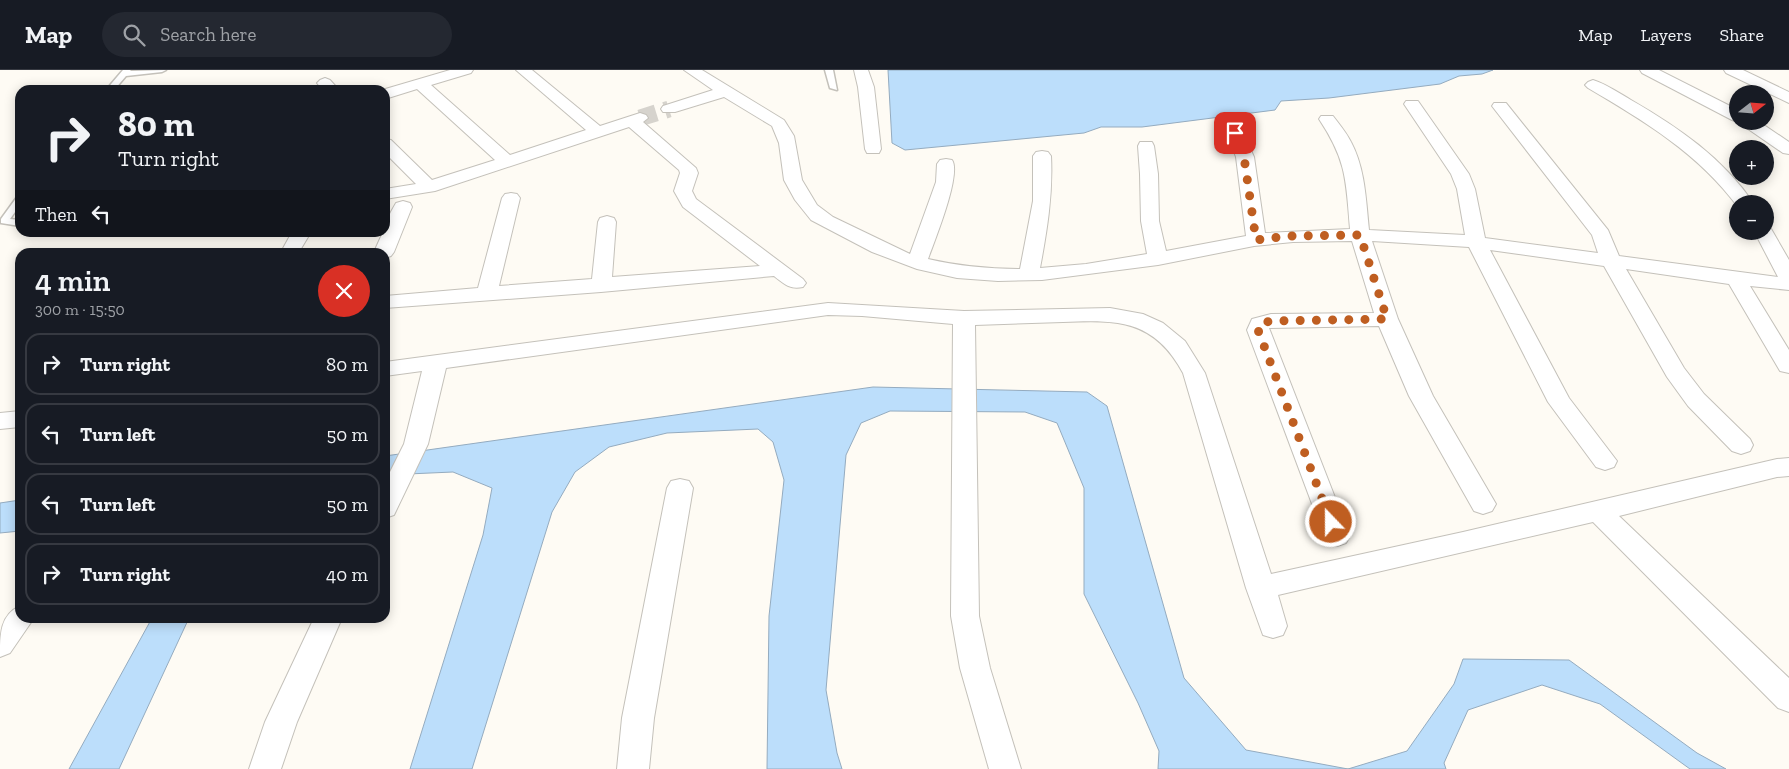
<!DOCTYPE html>
<meta charset="utf-8">
<style>
body{margin:0;font-family:"Zilla Slab",serif;background:#242831;color:#f1f3f6;height:100vh;display:flex;flex-direction:column;font-size:19px;white-space:nowrap}
*{box-sizing:border-box;margin:0}
p{font-size:16px;color:#9ea1a6}
.icon{flex:none;width:28px;height:28px;fill:none;stroke:currentColor;stroke-width:2;stroke-linecap:round;stroke-linejoin:round}
.map{position:relative;flex:1;overflow:hidden}
.details{position:absolute;left:15px;top:178px;width:375px;height:375px;display:flex;flex-direction:column;background:#171b24;border-radius:15px;box-shadow:0 2px 12px #0003}
.details>*{flex:none}
.top-card{position:absolute;left:15px;top:15px;width:375px;height:152px;border-radius:15px;box-shadow:0 2px 12px #0003;background:#171b24;color:#f1f3f6;overflow:hidden}
.needle{width:32px;rotate:73deg}
.buttons{position:absolute;left:1729px;top:15px;display:grid;gap:10px}
.buttons a{display:grid;place-items:center;width:45px;height:45px;border-radius:50%;background:#171b24;box-shadow:0 2px 12px #0003;font-size:25px}
.pin{position:absolute;display:grid;place-items:center;width:42px;height:42px;color:#fff;margin:-21px;border-radius:10px;box-shadow:0 2px 8px #0006}
.me{position:absolute;width:55px;margin:-28px;rotate:338deg;stroke-linejoin:round;filter:drop-shadow(0 0 4px #0008)}
.turn{display:flex;align-items:center;gap:18px;height:105px;padding:0 20px;font-size:22px}
.turn .icon{width:65px;height:65px;stroke-width:2.5}
.turn b{display:block;font-size:35px;line-height:42px}
.then{display:flex;align-items:center;height:48px;padding:0 20px;background:#0003;gap:10px;font-size:19px}
.round{display:grid;place-items:center;flex:none;width:52px;height:52px;border-radius:26px;background:#242831}
.headline{display:flex;align-items:center;justify-content:space-between;height:85px;padding:0 20px}
h1{font-size:30px;font-weight:600;line-height:38px}
ul{padding:0;list-style:none}
li{display:flex;align-items:center;gap:15px;height:62px;margin:0 10px 8px;padding:0 10px;border:2px solid #363941;border-radius:15px}
li div{flex:1}
li b{display:block;font-size:19px}
li em{font-style:normal}
header{display:flex;align-items:center;gap:30px;box-sizing:border-box;height:70px;padding:0 25px;background:#171b24;border-bottom:1px solid #363941}
header strong{font-size:24px}
nav{display:flex;gap:28px;margin-inline-start:auto;font-size:18px}
.search{width:350px;height:45px;background:#242831;display:flex;align-items:center;gap:12px;box-sizing:border-box;padding:0 18px;border-radius:28px;color:#9ea1a6;font-size:19px}
.map>svg:first-child{display:block}
.water{fill:#bcdefb;stroke:#94abbf}
.lines{fill:none;stroke-linecap:round;stroke-linejoin:round}
.street-tunnel{stroke:#d6d3cd;stroke-width:17;stroke-dasharray:17 9;stroke-linecap:butt}
.lane-casing{stroke:#c4c1ba;stroke-width:3}
.street-casing{stroke:#c4c1ba;stroke-width:2}
.lane{fill:#fff;fill-rule:evenodd}
.street{fill:#fff;fill-rule:evenodd}
.route{stroke:#bf5e21;stroke-width:9;stroke-dasharray:0 16.2}
</style>
<header>
<strong>Map</strong>
<div class="search"><svg class="icon" aria-label="search" viewBox="0 0 24 24"><circle cx="10" cy="10" r="6"/><path d="M15 15l6 6"/></svg>Search here</div>
<nav><a>Map</a><a>Layers</a><a>Share</a></nav>
</header>
<div class="map">
<svg width="1789" height="699" viewBox="0 0 1789 699">
<rect width="100%" height="100%" fill="#fefbf4"/>
<path class="water" d="M 888,0 L 1493,0 L 1482,4 L 1459,6 L 1440,14 L 1329,28 L 1281,31 L 1275,40 L 1142,57 L 1101,57 L 1084,63 L 905,80 L 892,73 Z
M 873,317 L 1087,322 L 1107,336 L 1184,608 L 1246,680 L 1348,699 L 1158,699 L 1159,681 L 1138,633 L 1084,524 L 1084,418 L 1057,353 L 1025,342 L 890,341 L 861,353 L 846,385 L 826,620 L 837,683 L 842,699 L 767,699 L 769,546 L 784,410 L 773,372 L 758,359 L 667,363 L 609,377 L 575,402 L 552,442 L 472,699 L 410,699 L 483,465 L 492,418 L 453,402 L 385,405 L 385,386 Z
M 20,430 L 20,461 L 0,463 L 0,433 Z
M 152,548 L 189,548 L 119,699 L 69,699 Z
M 1463,589 L 1569,590 L 1697,683 L 1726,699 L 1690,699 L 1600,634 L 1542,615 L 1468,640 L 1444,693 L 1446,699 L 1348,699 L 1407,681 L 1454,614 Z"/>
<g class="lines">
<path class="street-tunnel" d="M 640,48 L 669,39"/>
<defs>
<path id="lane" d="M 123,0 L 131,0 L 130,1 L 166,0 L 162,2 L 126,6 L 114,20 L 106,20 Z
M 825,0 L 833,0 L 837,20 L 830,18 Z
M 20,126 L 20,135 L 10,149 L 20,150 L 20,156 L 1,153 L 1,149 L 17,127 Z"/>
<path id="street" d="M 450,0 L 473,0 L 471,3 L 431,15 L 510,85 L 586,60 L 516,0 L 532,0 L 600,56 L 640,43 L 646,45 L 648,48 L 643,52 L 696,98 L 698,103 L 692,121 L 696,129 L 803,209 L 806,213 L 803,217 C 790,220 784,214 774,206 L 601,222 L 385,238 L 385,226 L 478,218 L 502,128 L 505,124 L 511,123 L 517,124 L 520,128 L 499,216 L 592,209 L 598,152 L 600,148 L 607,146 L 614,148 L 616,152 L 612,207 L 760,196 L 683,137 L 674,121 L 680,103 L 679,100 L 629,57 L 435,121 L 385,129 L 385,119 L 416,114 L 385,83 L 385,69 L 391,70 L 432,110 L 495,90 L 417,19 L 385,29 L 385,20 L 382,20 Z
M 684,0 L 702,0 L 784,50 L 794,66 L 802,110 L 817,135 L 833,147 L 910,184 L 936,112 L 937,94 L 940,90 L 946,89 L 952,90 C 962,104 934,172 928,189 C 959,196 989,199 1020,199 L 1033,131 L 1033,86 L 1036,82 L 1042,81 L 1048,82 L 1051,86 C 1053,124 1047,161 1040,198 L 1086,194 L 1147,184 L 1141,151 L 1140,104 L 1138,76 L 1140,72 L 1152,72 L 1154,76 L 1158,104 L 1159,151 L 1166,181 L 1246,166 L 1236,87 L 1227,63 L 1229,59 L 1241,59 L 1243,63 L 1254,87 L 1265,163 L 1350,159 C 1346,111 1347,91 1319,49 L 1321,46 L 1333,46 C 1339,54 1346,62 1351,72 C 1365,98 1366,130 1369,160 L 1465,165 L 1457,119 L 1451,104 L 1404,34 L 1406,31 L 1418,31 L 1469,104 L 1475,119 L 1485,168 L 1598,183 L 1592,165 L 1492,36 L 1494,33 L 1506,33 L 1608,160 L 1619,186 L 1778,207 L 1754,161 L 1765,161 L 1765,156 L 1770,157 L 1789,190 L 1789,220 L 1750,216 L 1789,280 L 1789,303 L 1780,301 L 1729,214 L 1626,199 L 1684,298 L 1704,324 L 1750,369 L 1753,375 L 1750,381 L 1741,384 L 1732,381 L 1688,336 L 1667,307 L 1604,196 L 1490,180 L 1569,328 L 1617,391 L 1614,397 L 1605,400 L 1596,397 L 1548,332 L 1469,177 L 1372,171 L 1398,249 L 1433,326 L 1496,434 L 1492,441 L 1483,444 L 1474,441 L 1409,326 L 1379,256 L 1269,258 L 1350,466 L 1346,473 L 1337,476 L 1328,473 L 1324,466 L 1247,260 L 1252,249 L 1271,244 L 1374,243 L 1352,171 L 1293,172 L 1254,176 L 1158,195 L 1042,210 L 998,211 L 957,208 L 917,199 L 872,182 L 811,150 L 795,130 L 784,110 L 779,73 L 772,56 L 724,27 L 675,42 L 663,42 L 661,39 L 663,36 L 713,20 Z
M 854,0 L 868,0 L 874,17 L 881,79 L 879,83 L 867,83 L 865,79 L 858,17 Z
M 1640,0 L 1659,0 L 1738,40 L 1738,51 L 1758,51 L 1789,72 L 1789,84 L 1783,83 L 1738,52 L 1732,50 L 1642,3 Z
M 1724,0 L 1743,0 L 1789,22 L 1789,33 L 1726,3 Z
M 325,8 L 330,10 L 339,20 L 323,20 L 317,13 L 320,10 Z
M 1593,10 C 1606,14 1619,23 1631,30 C 1678,57 1723,88 1754,134 L 1738,134 L 1738,137 C 1698,83 1644,51 1588,18 L 1585,15 L 1588,12 Z
M 403,131 L 410,133 L 412,137 L 394,182 L 391,186 L 385,188 L 385,182 L 374,182 L 383,162 L 385,162 C 385,153 391,141 396,133 Z
M 292,162 L 311,162 L 299,182 L 281,182 Z
M 828,233 L 964,241 L 1110,238 L 1143,244 L 1163,253 L 1185,271 L 1205,303 L 1271,504 L 1463,462 L 1777,389 L 1789,388 L 1789,406 L 1777,407 L 1619,446 L 1789,608 L 1789,642 L 1778,638 L 1593,452 L 1278,525 L 1287,556 L 1283,565 L 1273,568 L 1263,565 L 1246,518 L 1183,303 C 1154,249 1117,250 1063,252 C 1033,253 1004,254 975,255 L 979,546 L 990,598 L 1021,699 L 989,699 L 960,598 L 951,546 L 953,254 L 862,246 L 828,245 L 446,298 L 428,374 L 394,445 L 385,448 L 385,412 L 404,374 L 422,301 L 385,306 L 385,292 Z
M 20,341 L 20,357 L 0,359 L 0,343 Z
M 680,409 L 689,411 L 693,418 L 654,648 L 649,699 L 617,699 L 622,648 L 667,418 L 671,411 Z
M 20,536 L 20,548 L 34,548 L 10,583 L 0,587 C 0,564 0,545 20,536 Z
M 314,548 L 342,548 L 297,652 L 281,699 L 249,699 L 265,652 Z"/>
</defs>
<use href="#lane" class="lane-casing"/>
<use href="#street" class="street-casing"/>
<use href="#lane" class="lane"/>
<use href="#street" class="street"/>
</g>
<g class="lines">
<path class="route" d="M 1235,63 L 1244,87 L 1256,170 L 1288,166 L 1360,165 L 1387,249 L 1270,251 L 1260,254 L 1258,260 L 1331,452"/>
</g>
</svg>
<div class="buttons">
<a><svg class="needle" viewBox="-14 -14 28 28"><path d="M0-13l5 13h-10z" fill="#e53935"/><path d="M0 13l5-13h-10z" fill="#9ea1a6"/></svg></a>
<a>+</a>
<a>−</a>
</div>
<div class="pin" style="left:1235px;top:63px;background:#d93025"><svg class="icon" aria-label="arrive" viewBox="0 0 24 24"><path d="M6 21V4h12l-3 4 3 4H6"/></svg></div>
<svg class="me" style="left:1331px;top:452px" viewBox="-20 -20 40 40"><circle r="17" fill="#bf5e21" stroke="#fff" stroke-width="3"/><path d="M0-11L8 9 0 5-8 9z" fill="#fff"/></svg>
<div class="top-card">
<div class="turn"><svg class="icon" aria-label="right" viewBox="0 0 24 24"><path d="M7 20v-9h11M14 6l5 5-5 5"/></svg><div><b>80 m</b>Turn right</div></div>
<div class="then">Then<svg class="icon" aria-label="left" viewBox="0 0 24 24"><path d="M17 20v-9H6M10 6l-5 5 5 5"/></svg></div>
</div>
<section class="details">
<div class="headline"><div><h1>4 min</h1><p>300 m · 15:50</p></div><a class="round" style="background:#d93025;color:#fff"><svg class="icon" aria-label="close" viewBox="0 0 24 24"><path d="M6 6l12 12M18 6L6 18"/></svg></a></div>
<ul>
<li><svg class="icon" aria-label="right" viewBox="0 0 24 24"><path d="M7 20v-9h11M14 6l5 5-5 5"/></svg><div><b>Turn right</b></div><em>80 m</em></li>
<li><svg class="icon" aria-label="left" viewBox="0 0 24 24"><path d="M17 20v-9H6M10 6l-5 5 5 5"/></svg><div><b>Turn left</b></div><em>50 m</em></li>
<li><svg class="icon" aria-label="left" viewBox="0 0 24 24"><path d="M17 20v-9H6M10 6l-5 5 5 5"/></svg><div><b>Turn left</b></div><em>50 m</em></li>
<li><svg class="icon" aria-label="right" viewBox="0 0 24 24"><path d="M7 20v-9h11M14 6l5 5-5 5"/></svg><div><b>Turn right</b></div><em>40 m</em></li>
</ul>
</section>
</div>
